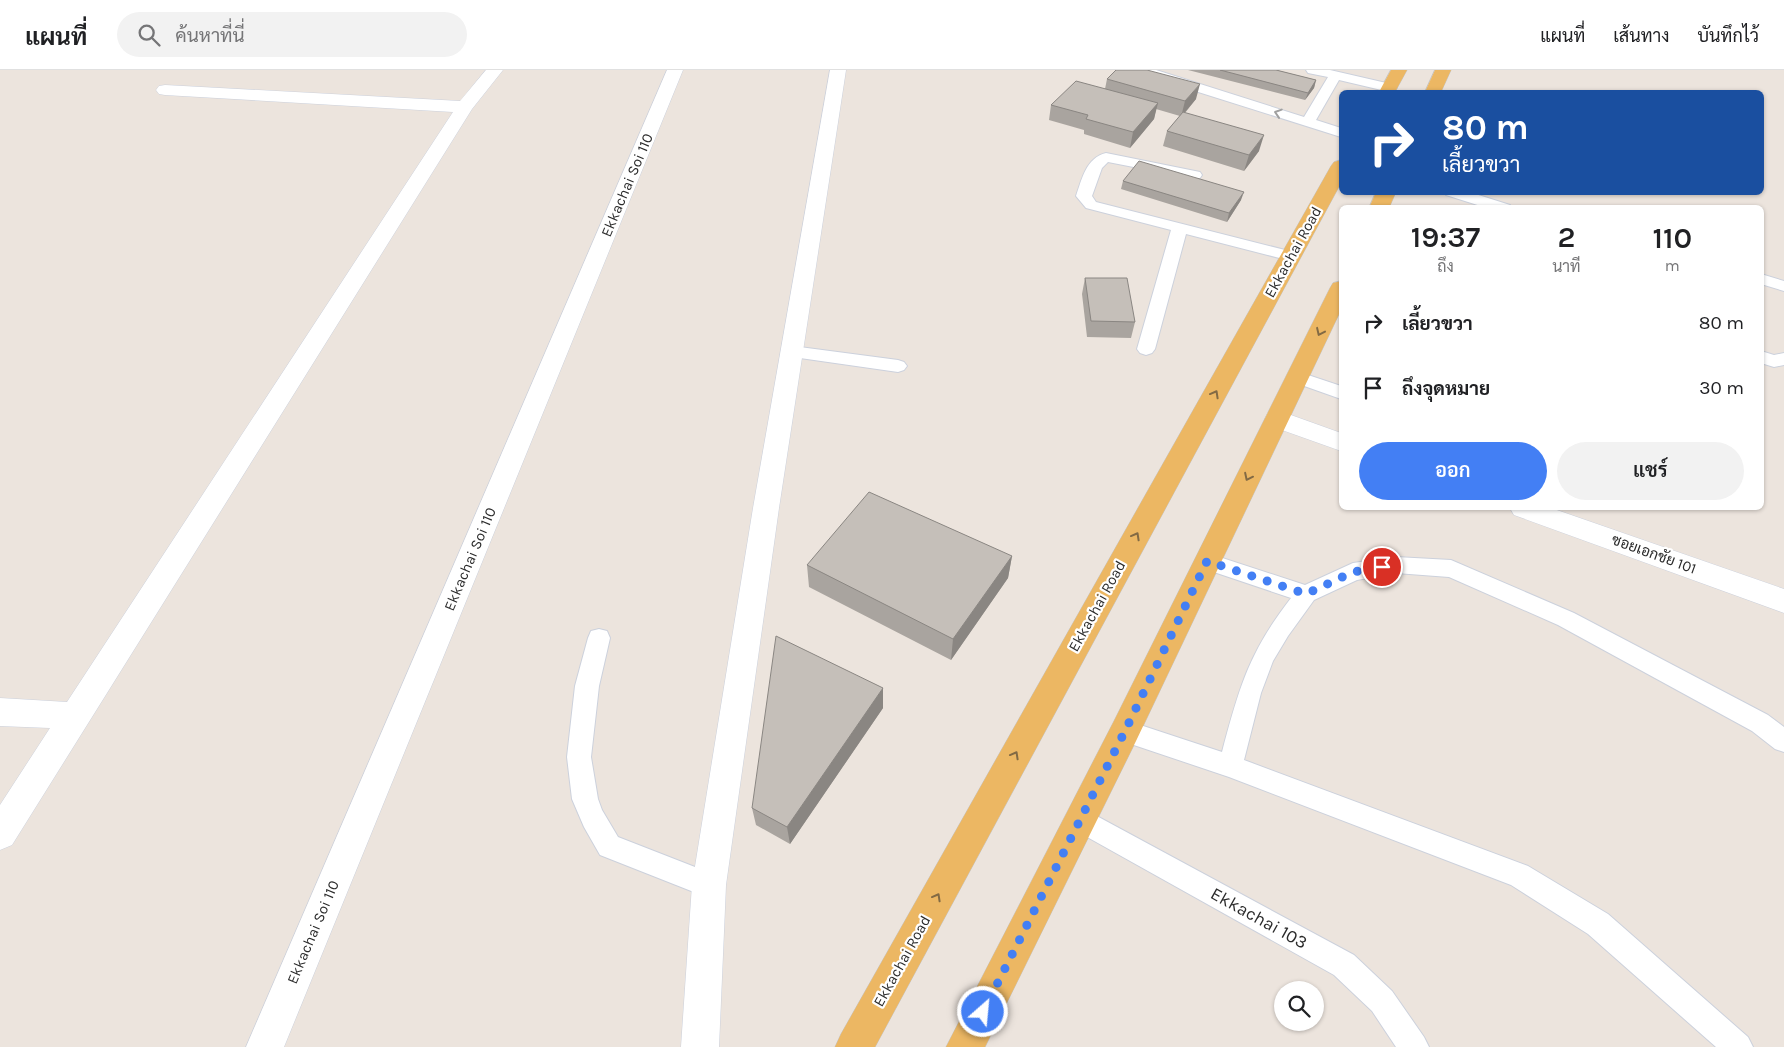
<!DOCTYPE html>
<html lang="th">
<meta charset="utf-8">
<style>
body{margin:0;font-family:Karla,Sarabun,sans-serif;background:#f2f2f2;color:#202124;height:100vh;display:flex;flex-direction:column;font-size:19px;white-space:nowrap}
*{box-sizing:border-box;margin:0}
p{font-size:16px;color:#757577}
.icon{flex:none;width:28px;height:28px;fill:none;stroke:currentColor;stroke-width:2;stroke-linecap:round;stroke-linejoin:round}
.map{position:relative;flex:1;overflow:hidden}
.panel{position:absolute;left:1339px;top:135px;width:425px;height:305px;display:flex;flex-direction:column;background:#fff;border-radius:8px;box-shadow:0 1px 4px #0004}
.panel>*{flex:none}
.banner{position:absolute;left:1339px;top:20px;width:425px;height:105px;border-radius:8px;box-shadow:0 1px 4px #0004;background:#1a4fa0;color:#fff;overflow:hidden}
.tools{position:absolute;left:1274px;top:911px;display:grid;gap:10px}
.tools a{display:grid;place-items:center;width:50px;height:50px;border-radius:50%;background:#fff;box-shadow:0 1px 4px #0004;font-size:25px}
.pin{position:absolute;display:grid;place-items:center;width:42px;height:42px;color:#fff;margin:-21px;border:2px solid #fff;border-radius:50%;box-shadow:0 1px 5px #0007}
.me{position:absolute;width:55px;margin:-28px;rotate:27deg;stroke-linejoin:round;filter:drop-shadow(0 0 4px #0008)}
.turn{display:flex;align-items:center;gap:18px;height:105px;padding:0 20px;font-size:22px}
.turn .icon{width:65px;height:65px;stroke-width:2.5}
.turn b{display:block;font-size:35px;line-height:42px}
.eta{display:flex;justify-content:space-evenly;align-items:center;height:85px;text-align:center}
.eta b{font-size:30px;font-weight:600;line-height:35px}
.action{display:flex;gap:10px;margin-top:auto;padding:10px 20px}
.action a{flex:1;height:58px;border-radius:30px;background:#437ff4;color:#fff;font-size:20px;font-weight:600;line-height:58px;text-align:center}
.action a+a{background:#f2f2f2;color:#202124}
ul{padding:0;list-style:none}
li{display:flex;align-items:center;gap:15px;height:65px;padding:0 20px}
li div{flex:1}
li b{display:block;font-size:19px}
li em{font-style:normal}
header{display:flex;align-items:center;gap:30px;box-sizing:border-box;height:70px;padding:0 25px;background:#fff;border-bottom:1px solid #e0e0e0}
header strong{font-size:24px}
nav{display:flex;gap:28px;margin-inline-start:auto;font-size:18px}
.search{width:350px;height:45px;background:#f2f2f2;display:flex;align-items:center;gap:12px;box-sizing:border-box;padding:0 18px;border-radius:28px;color:#757577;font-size:19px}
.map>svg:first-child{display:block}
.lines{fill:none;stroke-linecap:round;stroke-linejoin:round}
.lane-casing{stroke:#ccd1dc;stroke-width:2}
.street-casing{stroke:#ccd1dc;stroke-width:1}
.primary-casing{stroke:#c4c4c4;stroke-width:1}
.lane{fill:#fff;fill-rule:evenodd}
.street{fill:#fff;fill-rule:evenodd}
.primary{fill:#ecb763;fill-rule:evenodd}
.wall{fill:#a9a49f}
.shaded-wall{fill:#8a8682}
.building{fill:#c5bfb9;stroke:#8a8682}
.oneway{stroke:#a0a0a0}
.oneway2{stroke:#826a44}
.route{stroke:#437ff4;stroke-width:9;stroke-dasharray:0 16.2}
.labels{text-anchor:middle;stroke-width:4.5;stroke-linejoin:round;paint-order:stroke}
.street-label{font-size:15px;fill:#2b2b2b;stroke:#fff}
.near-street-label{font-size:18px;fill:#2b2b2b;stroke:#fff}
</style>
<header>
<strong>แผนที่</strong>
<div class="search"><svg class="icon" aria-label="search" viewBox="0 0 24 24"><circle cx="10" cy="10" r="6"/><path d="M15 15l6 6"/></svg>ค้นหาที่นี่</div>
<nav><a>แผนที่</a><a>เส้นทาง</a><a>บันทึกไว้</a></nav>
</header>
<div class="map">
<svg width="1784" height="977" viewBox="0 0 1784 977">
<rect width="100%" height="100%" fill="#ece4dd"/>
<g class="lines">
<defs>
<path id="lane" d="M 1136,0 L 1156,0 L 1304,47 L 1328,7 L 1308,3 L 1306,0 L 1330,0 L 1395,15 L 1397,18 L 1390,22 L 1339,10 L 1316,50 L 1341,58 L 1341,67 L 1138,3 Z
M 1106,83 L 1195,101 L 1200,102 L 1202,105 L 1200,108 L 1195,109 L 1108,92 L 1102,98 L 1092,126 L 1096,132 L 1297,183 L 1299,186 L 1297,189 L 1291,191 L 1186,164 L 1155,279 L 1152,283 L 1146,285 L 1140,283 L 1137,279 L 1171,160 L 1086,138 L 1076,126 C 1082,109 1086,88 1106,83 Z
M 1444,122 L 1469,122 L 1510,135 L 1512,138 L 1487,138 L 1446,125 Z
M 1761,204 L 1784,211 L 1784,221 L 1761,214 Z
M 792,276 L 898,290 L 904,292 L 907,296 L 904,300 L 898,302 L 786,286 L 783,282 L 786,278 Z
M 1761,281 L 1774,285 L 1784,283 L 1784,295 L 1774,297 L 1761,293 Z
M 1299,302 L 1341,316 L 1341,329 L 1293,312 L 1290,308 L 1293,304 Z
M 1207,483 L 1305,515 L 1353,493 L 1396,487 L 1451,490 L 1574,543 L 1768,645 L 1784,657 L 1784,682 L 1775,679 L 1752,661 L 1558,555 L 1449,507 L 1396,503 L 1357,510 L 1314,530 L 1288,566 L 1273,591 L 1261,623 L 1244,690 L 1528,796 L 1608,844 L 1748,967 L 1753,977 L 1716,977 L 1588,864 L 1511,815 L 1229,707 L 1116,669 L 1113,661 L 1116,653 L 1125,650 L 1222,682 C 1239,618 1249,582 1291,528 L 1199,497 L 1196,491 L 1199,485 Z
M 599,559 L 607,561 L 610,568 L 599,616 L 591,687 L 598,729 L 602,740 L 618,767 L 718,806 L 722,815 L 718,824 L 709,828 L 600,785 L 584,757 L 572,729 L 567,687 L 575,616 L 588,568 L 591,561 Z
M 1080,737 L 1354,885 L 1392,921 L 1424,967 L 1429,977 L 1396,977 L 1372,941 L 1334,905 L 1071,758 L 1067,749 L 1071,740 Z"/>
<path id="street" d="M 486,0 L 503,0 L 472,39 L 12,775 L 0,780 L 0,735 L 50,658 L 0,656 L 0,628 L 67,632 L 453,42 L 165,25 L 159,24 L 156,20 L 159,16 L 165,15 L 460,31 Z
M 667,0 L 683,0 L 284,977 L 246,977 Z
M 830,0 L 846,0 L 779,438 L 726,815 L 719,977 L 681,977 L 692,815 L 753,438 Z
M 1277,340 L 1341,363 L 1341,381 L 1268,355 L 1265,349 L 1268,343 Z
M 1510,438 L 1551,438 L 1784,519 L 1784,543 L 1514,445 Z"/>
<path id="primary" d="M 1391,0 L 1407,0 L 1395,22 L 1379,22 Z
M 1435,0 L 1451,0 L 1441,22 L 1425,22 Z
M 1341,90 L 1341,113 L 875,977 L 835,977 L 841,964 L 1331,96 L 1334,92 Z
M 1376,122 L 1396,122 L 1389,138 L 1369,138 Z
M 1341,211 L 1341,240 L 1136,671 L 985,977 L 946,977 L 1114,651 L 1330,218 L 1333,213 Z"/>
</defs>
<use href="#lane" class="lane-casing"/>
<use href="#street" class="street-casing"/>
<use href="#primary" class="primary-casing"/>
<use href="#lane" class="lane"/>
<use href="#street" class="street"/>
<use href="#primary" class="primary"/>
</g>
<path class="wall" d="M 1188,0 L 1276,0 L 1316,10 L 1314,18 L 1305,30 Z
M 1107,9 L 1196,29 L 1185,43 L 1259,81 L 1244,101 L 1163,76 L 1167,61 L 1180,46 L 1156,39 L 1154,49 L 1130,78 L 1084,64 L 1084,60 L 1049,50 L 1051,35 L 1105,19 Z
M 1123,111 L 1241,130 L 1227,152 L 1121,119 Z
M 1085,208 L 1135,252 L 1131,268 L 1087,267 L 1082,224 Z
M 1012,486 L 1008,508 L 951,590 L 809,517 L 807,495 Z
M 883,618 L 883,638 L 790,774 L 756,755 L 752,738 Z"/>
<path class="shaded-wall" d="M 1316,10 L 1314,18 L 1305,30 L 1308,23 Z
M 1200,14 L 1196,29 L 1181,47 L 1185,31 Z
M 1158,33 L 1154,49 L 1130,78 L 1133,62 Z
M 1264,65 L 1259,81 L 1244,101 L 1249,85 Z
M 1244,122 L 1241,130 L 1227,152 L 1229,143 Z
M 1012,486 L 1008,508 L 951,590 L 953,569 Z
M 883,618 L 883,638 L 790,774 L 787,757 Z"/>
<path class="building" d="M 1116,0 L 1147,0 L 1200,14 L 1185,31 L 1107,9 Z
M 1220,0 L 1276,0 L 1316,10 L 1308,23 Z
M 1076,11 L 1158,33 L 1133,62 L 1086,49 L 1088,45 L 1051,35 Z
M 1183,42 L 1264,65 L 1249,85 L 1167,61 Z
M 1139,91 L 1244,122 L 1229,143 L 1123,111 Z
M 1085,208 L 1127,208 L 1135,252 L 1091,251 Z
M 869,422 L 1012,486 L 953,569 L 807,495 Z
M 776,566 L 883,618 L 787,757 L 752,738 Z"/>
<defs><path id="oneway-chevron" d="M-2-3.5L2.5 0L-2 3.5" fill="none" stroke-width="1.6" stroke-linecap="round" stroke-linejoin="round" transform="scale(1.25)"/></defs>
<use class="oneway" href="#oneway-chevron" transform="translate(1278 43) rotate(-162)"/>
<g class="oneway2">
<use href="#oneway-chevron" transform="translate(1320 262) rotate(115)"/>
<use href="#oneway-chevron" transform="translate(1215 324) rotate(-61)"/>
<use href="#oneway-chevron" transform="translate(1248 407) rotate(116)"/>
<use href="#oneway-chevron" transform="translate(1136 466) rotate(-61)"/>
<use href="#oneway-chevron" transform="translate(1015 685) rotate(-61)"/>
<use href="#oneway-chevron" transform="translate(937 827) rotate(-61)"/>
</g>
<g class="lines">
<path class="route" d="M 983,942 L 1125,661 L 1207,491 L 1306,524 L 1353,502 L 1382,497"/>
</g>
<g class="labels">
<g class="street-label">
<text transform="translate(627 115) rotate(-67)" y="5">Ekkachai Soi 110</text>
<text transform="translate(1293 182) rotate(-61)" y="5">Ekkachai Road</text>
<text transform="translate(1654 484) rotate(20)" y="5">ซอยเอกชัย 101</text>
<text transform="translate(470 489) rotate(-67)" y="5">Ekkachai Soi 110</text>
<text transform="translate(1097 536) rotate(-61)" y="5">Ekkachai Road</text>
<text transform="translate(313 862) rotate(-67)" y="5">Ekkachai Soi 110</text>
<text transform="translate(902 891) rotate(-61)" y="5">Ekkachai Road</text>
</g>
<g class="near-street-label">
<text transform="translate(1259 848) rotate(29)" y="6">Ekkachai 103</text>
</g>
</g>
</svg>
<div class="tools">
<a><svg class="icon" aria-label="search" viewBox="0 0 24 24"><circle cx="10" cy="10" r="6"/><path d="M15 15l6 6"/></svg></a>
</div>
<div class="pin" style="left:1382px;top:497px;background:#d93025"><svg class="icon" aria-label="arrive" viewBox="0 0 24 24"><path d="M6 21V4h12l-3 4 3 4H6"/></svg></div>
<svg class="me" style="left:983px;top:942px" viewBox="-20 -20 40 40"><circle r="17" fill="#437ff4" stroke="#fff" stroke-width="3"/><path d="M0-11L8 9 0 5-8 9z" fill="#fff"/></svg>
<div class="banner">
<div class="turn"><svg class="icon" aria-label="right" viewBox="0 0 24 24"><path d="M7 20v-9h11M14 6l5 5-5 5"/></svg><div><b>80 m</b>เลี้ยวขวา</div></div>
</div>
<section class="panel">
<div class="eta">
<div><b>19:37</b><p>ถึง</p></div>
<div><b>2</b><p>นาที</p></div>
<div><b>110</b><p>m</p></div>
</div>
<ul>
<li><svg class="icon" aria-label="right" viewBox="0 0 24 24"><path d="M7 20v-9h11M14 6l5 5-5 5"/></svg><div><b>เลี้ยวขวา</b></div><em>80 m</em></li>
<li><svg class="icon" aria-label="arrive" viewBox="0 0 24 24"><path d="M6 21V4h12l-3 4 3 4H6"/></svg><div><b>ถึงจุดหมาย</b></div><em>30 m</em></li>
</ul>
<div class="action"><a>ออก</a><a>แชร์</a></div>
</section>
</div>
